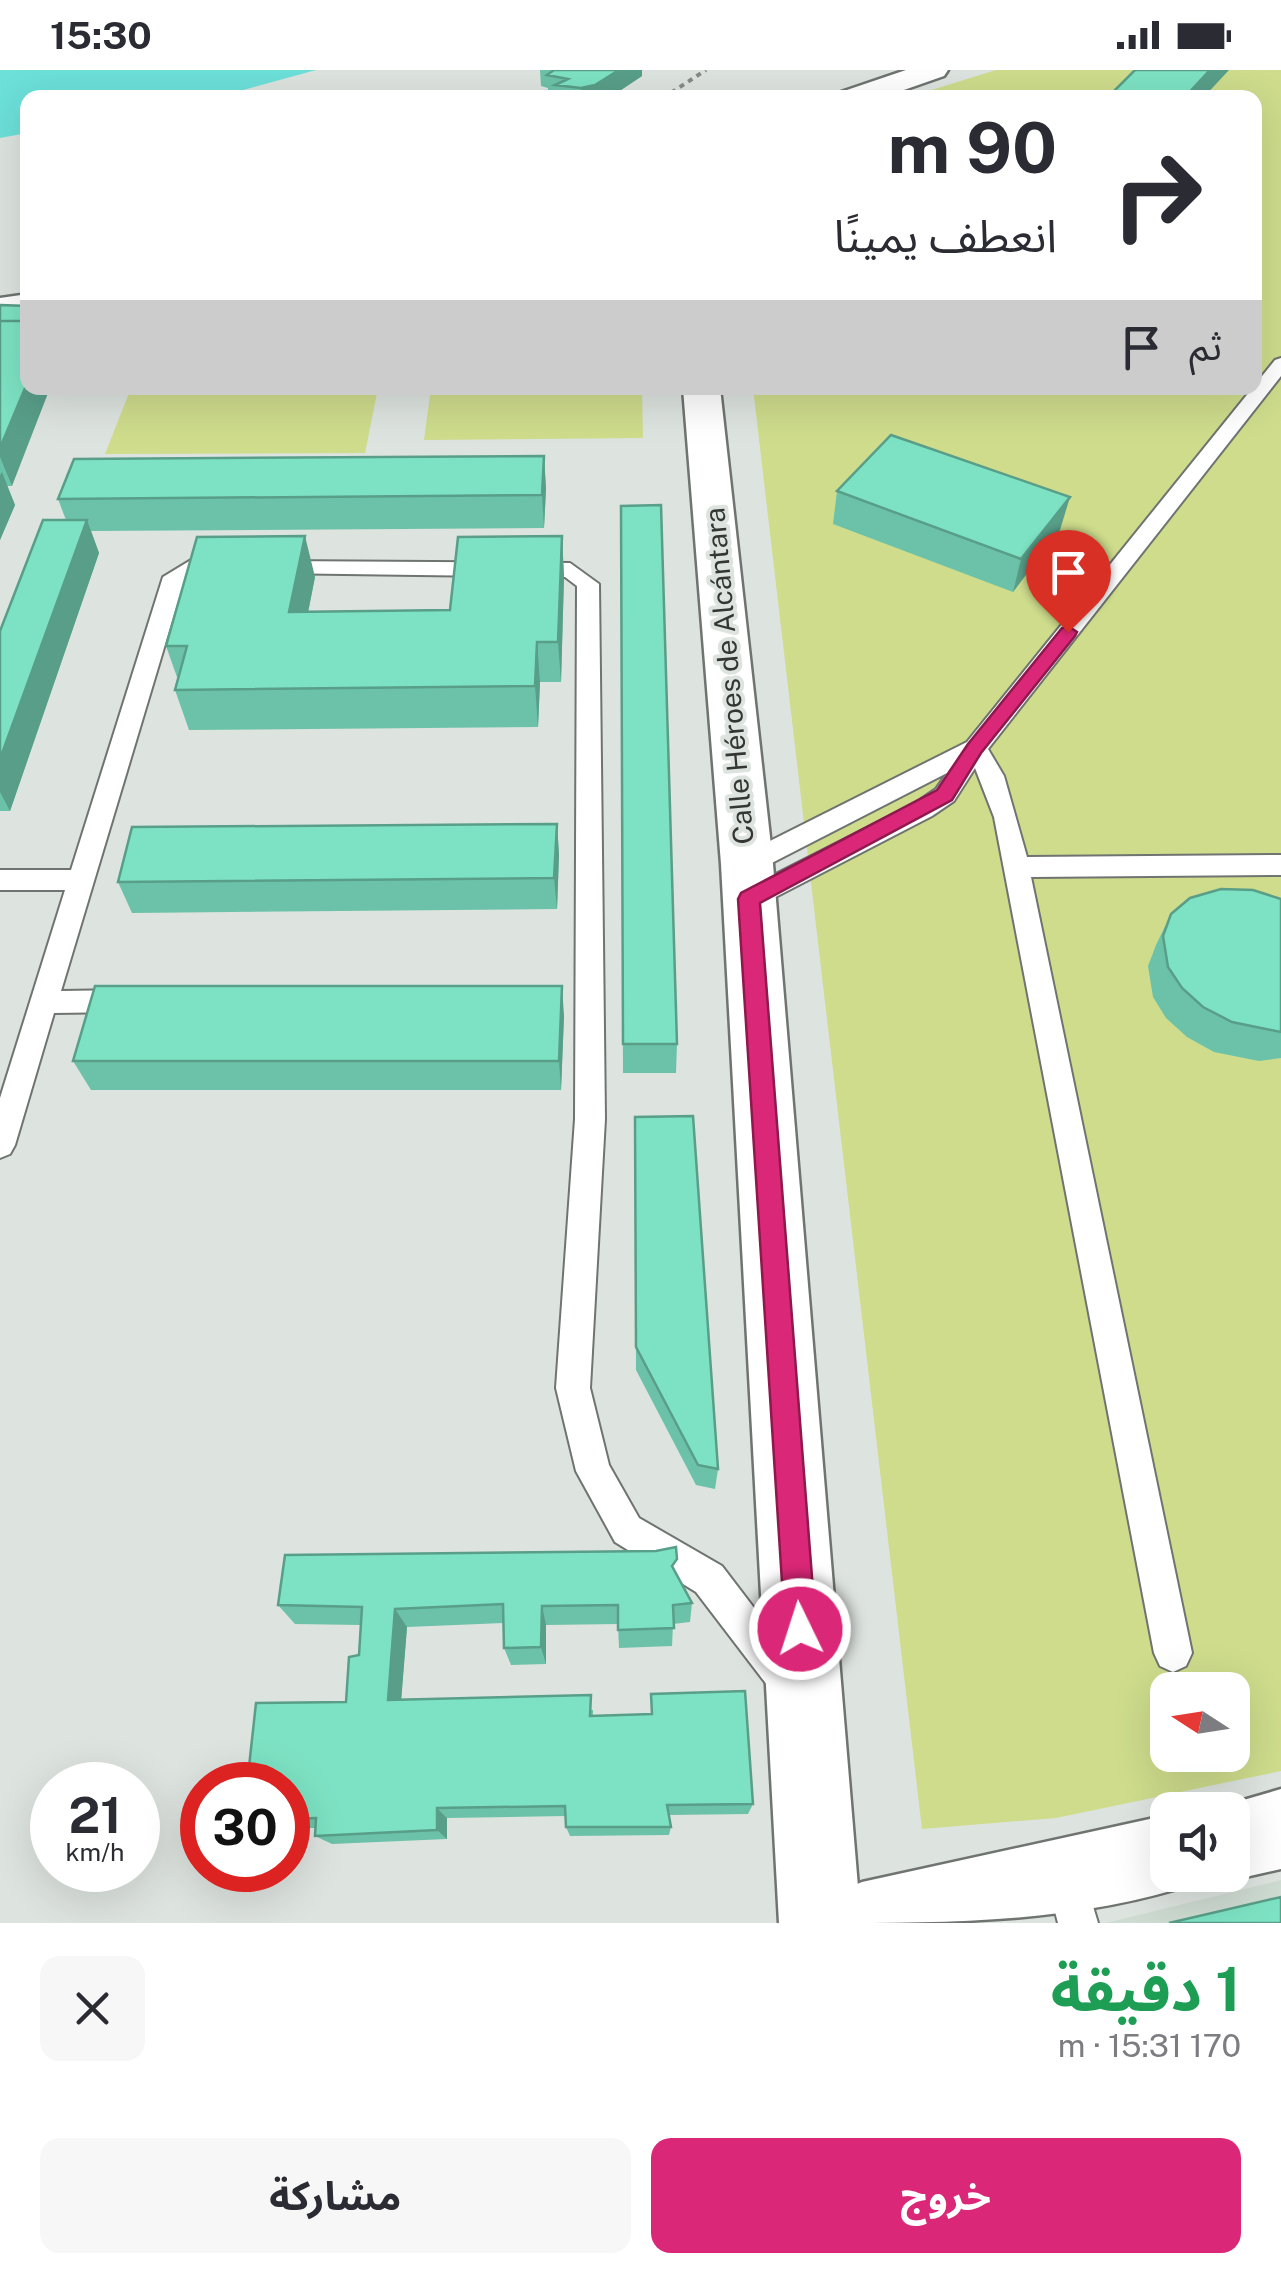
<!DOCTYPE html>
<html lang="ar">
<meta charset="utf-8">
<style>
body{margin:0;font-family:"Public Sans","Noto Sans Arabic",sans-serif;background:#f7f7f7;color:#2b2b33;direction:rtl;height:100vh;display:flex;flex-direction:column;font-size:38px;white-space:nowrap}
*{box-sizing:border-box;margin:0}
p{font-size:32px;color:#7c7c81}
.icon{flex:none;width:55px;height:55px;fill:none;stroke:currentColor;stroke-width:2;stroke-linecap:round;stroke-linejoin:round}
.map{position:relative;height:1853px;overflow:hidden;direction:ltr}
.side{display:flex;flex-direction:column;background:#fff;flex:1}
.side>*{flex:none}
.banner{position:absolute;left:20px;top:20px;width:1242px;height:305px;border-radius:20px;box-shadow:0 10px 40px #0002;direction:rtl;background:#fff;color:#2b2b33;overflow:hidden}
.needle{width:65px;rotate:282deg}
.controls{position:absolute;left:1150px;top:1602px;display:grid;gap:20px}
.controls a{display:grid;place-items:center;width:100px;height:100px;border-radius:20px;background:#fff;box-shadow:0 10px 40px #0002;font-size:50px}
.speed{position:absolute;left:30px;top:1692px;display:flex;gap:20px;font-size:50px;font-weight:700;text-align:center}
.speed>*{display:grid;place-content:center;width:130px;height:130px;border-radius:50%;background:#fff;box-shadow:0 10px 40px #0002;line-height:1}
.speed small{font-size:25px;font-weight:400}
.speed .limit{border:15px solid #d22;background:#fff;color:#111}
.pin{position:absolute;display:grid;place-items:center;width:85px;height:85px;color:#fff;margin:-102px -42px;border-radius:50% 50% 50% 0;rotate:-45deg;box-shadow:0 0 10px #0007}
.pin .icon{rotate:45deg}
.me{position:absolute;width:110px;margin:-55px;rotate:356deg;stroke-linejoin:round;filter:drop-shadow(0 0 8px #0008)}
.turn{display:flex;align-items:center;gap:35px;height:210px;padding:0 40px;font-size:45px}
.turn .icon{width:130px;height:130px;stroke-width:2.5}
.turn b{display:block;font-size:70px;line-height:85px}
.then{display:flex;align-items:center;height:95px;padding:0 40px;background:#0003;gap:20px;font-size:38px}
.round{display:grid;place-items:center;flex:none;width:105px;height:105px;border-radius:20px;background:#f7f7f7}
.head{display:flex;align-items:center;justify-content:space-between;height:170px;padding:0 40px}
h1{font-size:60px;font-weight:700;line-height:75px;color:#1e9e55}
.primary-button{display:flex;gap:20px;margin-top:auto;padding:20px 40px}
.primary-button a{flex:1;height:115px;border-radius:20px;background:#db2777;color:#fff;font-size:40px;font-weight:700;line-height:115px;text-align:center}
.primary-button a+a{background:#f7f7f7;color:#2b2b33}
.status{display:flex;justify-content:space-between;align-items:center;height:70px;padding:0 50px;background:#fff;direction:ltr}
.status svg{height:28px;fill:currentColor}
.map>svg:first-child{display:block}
.built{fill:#cedbd1}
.green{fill:#cedc8c;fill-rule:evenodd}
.water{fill:#6ce0d9}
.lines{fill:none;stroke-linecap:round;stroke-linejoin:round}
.lane-casing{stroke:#6f7470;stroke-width:4}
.street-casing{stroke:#6f7470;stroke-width:5}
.primary-casing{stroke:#6f7470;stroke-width:5}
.path{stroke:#868a87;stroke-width:4;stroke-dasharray:5 5;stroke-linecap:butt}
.lane{fill:#fff;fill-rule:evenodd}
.street{fill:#fff;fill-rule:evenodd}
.primary{fill:#fff;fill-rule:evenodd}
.wall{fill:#6cc2a8}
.shaded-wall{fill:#589e88}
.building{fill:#7de2c3;stroke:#589e88;stroke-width:2.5}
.route{fill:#db2777;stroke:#8e194d;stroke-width:2.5}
.labels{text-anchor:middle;stroke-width:8;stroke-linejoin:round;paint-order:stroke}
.street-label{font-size:28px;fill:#343634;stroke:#dde3de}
</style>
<div class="status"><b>15:30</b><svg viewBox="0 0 49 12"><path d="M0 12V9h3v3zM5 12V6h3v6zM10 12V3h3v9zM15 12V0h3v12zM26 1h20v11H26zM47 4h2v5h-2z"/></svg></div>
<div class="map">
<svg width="1281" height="1853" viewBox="0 0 1281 1853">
<rect width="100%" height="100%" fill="#dde3de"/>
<path class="built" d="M 1281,1810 L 1281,1853 L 1106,1853 Z"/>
<path class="green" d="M 996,0 L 1281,0 L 1281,1701 L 1056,1748 L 922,1759 L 753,318 L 1255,318 L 1255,28 L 909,27 ZM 1168,1620 L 1232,1620 L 1232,1685 L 1168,1685 Z
M 131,318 L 378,318 L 365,383 L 105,384 Z
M 431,318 L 642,318 L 643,368 L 424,370 Z"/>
<path class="water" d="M 0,0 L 316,0 L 218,27 L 28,28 L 27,63 L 0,68 Z"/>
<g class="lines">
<defs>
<path id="lane" d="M 1281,288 L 1281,306 L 988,679 L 1004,706 L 1027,787 L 1281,785 L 1281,805 L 1031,807 L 1192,1583 L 1186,1596 L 1173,1602 L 1160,1596 L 1154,1583 L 994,747 L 975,698 L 954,731 L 932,746 L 758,836 L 749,839 L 736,829 L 740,822 L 914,734 L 936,719 L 947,703 L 756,801 L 747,804 L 734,794 L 738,787 L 967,672 L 1275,290 Z
M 191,490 L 225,490 L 236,497 L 233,502 L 195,504 L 184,511 L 61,921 L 124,920 L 134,923 L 138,931 L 134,939 L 124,942 L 54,943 L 15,1075 L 10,1084 L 0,1088 L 0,1028 L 65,820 L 0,820 L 0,800 L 71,800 L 163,507 Z
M 278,491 L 570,493 L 599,514 L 605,1049 L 590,1318 L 609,1395 L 639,1448 L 722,1496 L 800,1598 L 806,1611 L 800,1624 L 787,1630 L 774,1624 L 696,1522 L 615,1472 L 576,1401 L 556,1318 L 575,1049 L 577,516 L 565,507 L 270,503 L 270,493 Z
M 1066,1787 L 1080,1793 L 1098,1853 L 1058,1853 L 1046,1807 L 1052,1793 Z"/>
<path id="street" d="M 906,0 L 948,0 L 944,6 L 881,28 L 837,28 L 841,22 Z
M 28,224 L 28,245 L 0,250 L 0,228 Z
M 683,318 L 720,318 L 773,794 L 861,1853 L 779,1853 L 721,794 Z"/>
<path id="primary" d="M 1281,1719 L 1281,1799 L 1232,1810 L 1221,1805 L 1232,1805 L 1232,1740 L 1209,1740 Z
M 1168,1745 L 1168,1805 L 1200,1805 L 1196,1813 C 1077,1853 948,1853 821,1853 L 833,1824 L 862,1812 Z"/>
</defs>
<use href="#lane" class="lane-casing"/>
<use href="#street" class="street-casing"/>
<use href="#primary" class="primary-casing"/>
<path class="path" d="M 663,28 L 706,0"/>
<use href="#lane" class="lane"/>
<use href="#street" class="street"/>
<use href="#primary" class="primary"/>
</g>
<path class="wall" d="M 540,0 L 642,0 L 642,6 L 609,28 L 556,28 L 548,26 L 548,18 L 541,16 Z
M 0,235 L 12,416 L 7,416 L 15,435 L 0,470 Z
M 544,386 L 546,419 L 544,458 L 91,461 L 99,483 L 10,741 L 0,741 L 0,561 L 66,450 L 58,429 Z
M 837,421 L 1060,460 L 1013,522 L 833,454 Z
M 621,436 L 677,974 L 676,1003 L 623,1003 Z
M 562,466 L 564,507 L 561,612 L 540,612 L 538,657 L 189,660 L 175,620 L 178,610 L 166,576 L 315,507 L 308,542 L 450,540 Z
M 557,754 L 559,785 L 557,839 L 132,843 L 118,812 Z
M 1281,829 L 1281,988 L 1259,991 L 1214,982 L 1187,967 L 1166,948 L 1153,927 L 1148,896 L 1156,875 L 1171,844 Z
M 564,946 L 561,1020 L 91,1020 L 73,991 Z
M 635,1047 L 718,1399 L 715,1419 L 696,1415 L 636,1300 Z
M 676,1503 L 692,1533 L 690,1552 L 673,1554 L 672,1576 L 619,1578 L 618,1554 L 546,1555 L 546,1594 L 511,1595 L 504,1578 L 503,1553 L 407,1557 L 401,1630 L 593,1640 L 593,1646 L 651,1644 L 651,1624 L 753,1734 L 748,1744 L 669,1745 L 671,1757 L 669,1765 L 570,1766 L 566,1757 L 565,1746 L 447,1748 L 447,1769 L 332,1774 L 315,1766 L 315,1758 L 288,1758 L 288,1715 L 346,1632 L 359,1585 L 361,1555 L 295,1554 L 278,1535 Z"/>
<path class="shaded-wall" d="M 619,0 L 642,0 L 642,6 L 609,28 L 581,28 L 581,18 Z
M 1210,0 L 1229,0 L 1203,28 L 1184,28 Z
M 28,311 L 28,318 L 50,318 L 12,416 L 0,387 L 0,378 Z
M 544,386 L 546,419 L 544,458 L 542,425 Z
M 2,402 L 15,435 L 0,470 L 0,405 Z
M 1070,427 L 1060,460 L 1013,522 L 1021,489 Z
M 87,450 L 99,483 L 10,741 L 0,722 L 0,689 Z
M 305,466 L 315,507 L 300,583 L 289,542 Z
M 562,466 L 564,507 L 561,612 L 558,572 Z
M 537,572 L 540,612 L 538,657 L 535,616 Z
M 557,754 L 559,785 L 557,839 L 554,808 Z
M 562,916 L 564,946 L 561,1020 L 559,991 Z
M 542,1536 L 546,1555 L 546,1594 L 541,1577 Z
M 395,1539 L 407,1557 L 400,1645 L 388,1630 Z
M 437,1738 L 447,1748 L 447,1769 L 437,1760 Z"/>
<path class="building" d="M 554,0 L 619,0 L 595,15 L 581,18 L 555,15 L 568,9 L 547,5 Z
M 1135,0 L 1210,0 L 1184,28 L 1107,28 Z
M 0,235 L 28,236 L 28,251 L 0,251 Z
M 0,251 L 28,251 L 28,311 L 0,378 Z
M 891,365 L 1070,427 L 1021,489 L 837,421 Z
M 544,386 L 542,425 L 58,429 L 74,389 Z
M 661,435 L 677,974 L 623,974 L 621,436 Z
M 43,450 L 87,450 L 0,689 L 0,561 Z
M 305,466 L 289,542 L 450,540 L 458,467 L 562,466 L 558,572 L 537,572 L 535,616 L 175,620 L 187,576 L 166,576 L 197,467 Z
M 557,754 L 554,808 L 118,812 L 132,757 Z
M 1221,819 L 1253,820 L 1281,829 L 1281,962 L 1232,952 L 1203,937 L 1182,918 L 1168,897 L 1163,866 L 1171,844 L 1190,828 Z
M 95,916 L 562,916 L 559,991 L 73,991 Z
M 693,1046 L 718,1399 L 698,1395 L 636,1277 L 635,1047 Z
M 676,1477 L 677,1489 L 672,1496 L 692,1533 L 673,1535 L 674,1558 L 618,1560 L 618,1535 L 542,1536 L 541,1577 L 504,1578 L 503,1534 L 395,1539 L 388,1630 L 591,1625 L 590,1646 L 652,1644 L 651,1624 L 745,1621 L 753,1734 L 667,1735 L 671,1757 L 566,1757 L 565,1736 L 437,1738 L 437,1760 L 315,1766 L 316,1748 L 288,1749 L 288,1715 L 247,1715 L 256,1633 L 346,1632 L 349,1587 L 359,1585 L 362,1537 L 278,1535 L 285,1485 L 656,1481 Z
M 1281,1827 L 1281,1853 L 1169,1853 Z"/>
<path class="route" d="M 1068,556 L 1077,562 L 1075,566 L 981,683 L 952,730 L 760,833 L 816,1559 L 811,1570 L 800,1574 L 790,1570 L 785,1559 L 738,829 L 741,823 L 937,720 L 968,674 L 1062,558 Z"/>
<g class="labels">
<g class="street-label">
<text transform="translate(729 606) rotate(-95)" y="10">Calle Héroes de Alcántara</text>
</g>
</g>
</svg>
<div class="controls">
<a><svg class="needle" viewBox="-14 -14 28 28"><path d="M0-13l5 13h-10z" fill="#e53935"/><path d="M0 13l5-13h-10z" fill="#7c7c81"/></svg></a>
<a><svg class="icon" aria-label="sound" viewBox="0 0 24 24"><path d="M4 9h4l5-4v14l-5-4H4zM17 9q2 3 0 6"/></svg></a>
</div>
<div class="speed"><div>21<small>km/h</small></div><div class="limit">30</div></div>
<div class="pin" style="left:1068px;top:562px;background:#d93025"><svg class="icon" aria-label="arrive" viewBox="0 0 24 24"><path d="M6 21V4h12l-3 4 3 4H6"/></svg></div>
<svg class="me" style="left:800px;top:1559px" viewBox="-20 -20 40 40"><circle r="17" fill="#db2777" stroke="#fff" stroke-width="3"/><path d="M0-11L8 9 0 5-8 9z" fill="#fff"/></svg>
<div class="banner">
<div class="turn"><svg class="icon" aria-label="right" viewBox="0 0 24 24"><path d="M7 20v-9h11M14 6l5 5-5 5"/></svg><div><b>90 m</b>انعطف يمينًا</div></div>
<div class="then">ثم<svg class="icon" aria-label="arrive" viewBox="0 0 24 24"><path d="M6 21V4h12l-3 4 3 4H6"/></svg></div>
</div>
</div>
<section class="side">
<div class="head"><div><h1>1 دقيقة</h1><p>170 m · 15:31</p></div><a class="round"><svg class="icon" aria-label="close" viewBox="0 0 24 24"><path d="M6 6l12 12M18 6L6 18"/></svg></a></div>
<div class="primary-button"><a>خروج</a><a>مشاركة</a></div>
</section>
